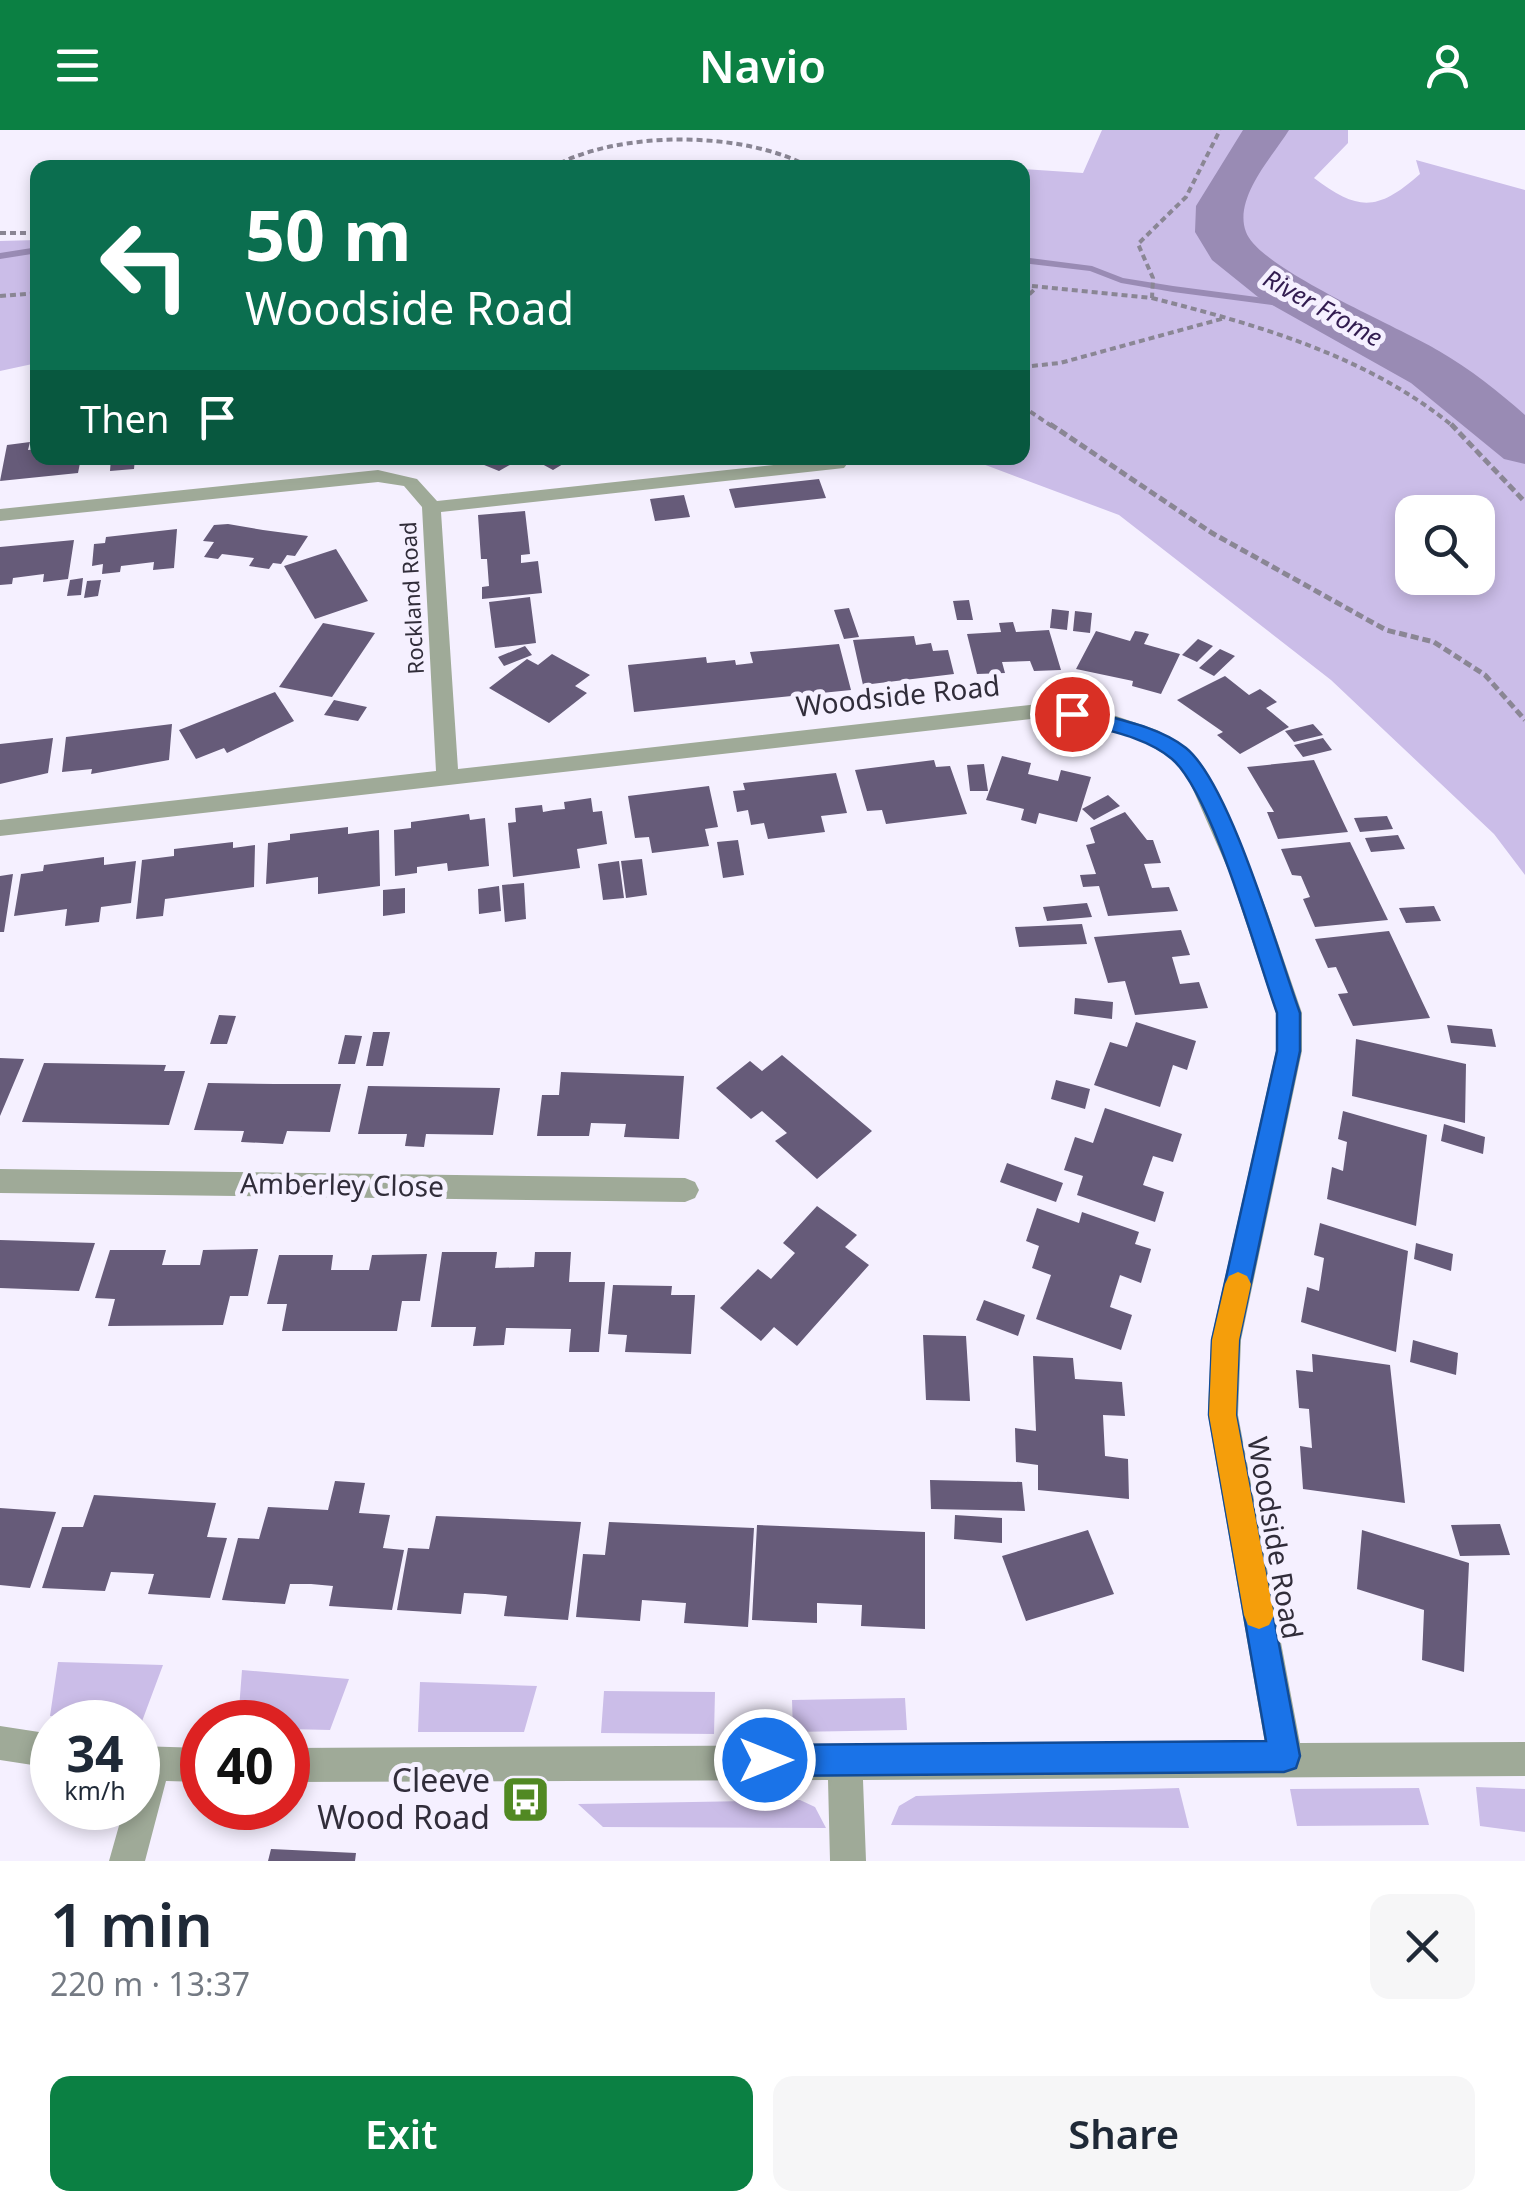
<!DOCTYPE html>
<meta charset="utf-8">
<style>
body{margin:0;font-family:"Noto Sans",sans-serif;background:#f6f6f7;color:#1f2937;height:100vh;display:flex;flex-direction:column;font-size:38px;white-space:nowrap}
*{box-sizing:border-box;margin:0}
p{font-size:32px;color:#747a83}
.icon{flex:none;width:55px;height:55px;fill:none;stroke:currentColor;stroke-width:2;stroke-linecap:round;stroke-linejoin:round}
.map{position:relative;height:1731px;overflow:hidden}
.drawer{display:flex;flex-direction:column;background:#fff;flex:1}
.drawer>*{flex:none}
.guide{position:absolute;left:30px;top:30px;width:1000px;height:305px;border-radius:20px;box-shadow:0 5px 15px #0003;background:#0b6e4f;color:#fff;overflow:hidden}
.buttons{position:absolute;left:1395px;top:365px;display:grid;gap:20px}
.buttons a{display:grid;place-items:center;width:100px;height:100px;border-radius:20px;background:#fff;box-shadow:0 5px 15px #0003;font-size:50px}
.speed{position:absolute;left:30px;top:1570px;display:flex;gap:20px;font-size:50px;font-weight:700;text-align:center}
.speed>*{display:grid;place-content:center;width:130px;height:130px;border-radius:50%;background:#fff;box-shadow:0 5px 15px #0003;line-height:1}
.speed small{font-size:25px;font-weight:400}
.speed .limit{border:15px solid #d22;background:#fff;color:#111}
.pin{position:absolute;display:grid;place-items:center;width:85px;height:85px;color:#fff;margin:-42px;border:5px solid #fff;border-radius:50%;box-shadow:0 2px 10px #0007}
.me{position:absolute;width:110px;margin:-55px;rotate:90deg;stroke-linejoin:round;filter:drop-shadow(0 0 8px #0008)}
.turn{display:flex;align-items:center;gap:35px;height:210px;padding:0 50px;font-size:45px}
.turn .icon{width:130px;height:130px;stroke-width:2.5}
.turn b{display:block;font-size:70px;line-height:85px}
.then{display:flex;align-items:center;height:95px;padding:0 50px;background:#0003;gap:20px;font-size:38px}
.round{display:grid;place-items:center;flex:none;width:105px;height:105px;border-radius:20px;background:#f6f6f7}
.overview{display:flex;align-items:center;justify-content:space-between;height:170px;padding:0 50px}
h1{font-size:60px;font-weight:600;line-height:75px}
.button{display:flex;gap:20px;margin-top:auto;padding:20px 50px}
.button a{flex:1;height:115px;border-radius:20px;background:#0b8043;color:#fff;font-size:40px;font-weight:600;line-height:115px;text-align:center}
.button a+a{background:#f6f6f7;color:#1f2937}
header{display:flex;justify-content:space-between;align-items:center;height:130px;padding:0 50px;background:#0b8043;color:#fff;font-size:45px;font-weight:600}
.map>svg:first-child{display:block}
.green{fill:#cbbde8;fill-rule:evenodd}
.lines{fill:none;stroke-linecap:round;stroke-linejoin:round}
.stream{fill:#998bb4;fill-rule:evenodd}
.river{fill:#998bb4;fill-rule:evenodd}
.building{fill:#665b79}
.path-far1{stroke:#8a8694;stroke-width:4;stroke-dasharray:6 4;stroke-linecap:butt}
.path{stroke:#8a8694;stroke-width:5;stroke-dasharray:8 4;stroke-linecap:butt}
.minor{fill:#9faa98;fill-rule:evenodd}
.route{fill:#1a73e8;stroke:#114b97;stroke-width:2.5}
.slow{fill:#f59e0b}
.labels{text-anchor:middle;stroke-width:10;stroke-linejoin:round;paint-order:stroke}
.far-street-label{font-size:22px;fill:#312d3a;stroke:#f5f0ff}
.far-water-label{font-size:25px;font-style:italic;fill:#321c50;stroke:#f5f0ff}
.street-label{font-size:28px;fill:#312d3a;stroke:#f5f0ff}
.near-poi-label{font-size:32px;fill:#312d3a;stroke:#f5f0ff;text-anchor:end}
</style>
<header><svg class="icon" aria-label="menu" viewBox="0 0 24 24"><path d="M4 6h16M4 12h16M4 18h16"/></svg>Navio<svg class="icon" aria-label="person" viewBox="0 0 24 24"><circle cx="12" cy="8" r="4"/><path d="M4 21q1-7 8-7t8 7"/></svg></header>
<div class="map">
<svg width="1525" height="1731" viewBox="0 0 1525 1731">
<rect width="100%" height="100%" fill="#f5f0ff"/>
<path class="green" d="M 1102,0 L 1348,0 L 1348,13 L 1314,48 C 1359,82 1378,81 1420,44 L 1416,30 L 1525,60 L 1525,745 L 1494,704 L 1331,550 L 1119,385 L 967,328 L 1022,328 L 1023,39 L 1083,43 ZM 1412,382 L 1478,382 L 1478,448 L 1412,448 Z
M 37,110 L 37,233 L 0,241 L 0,111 Z
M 58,1532 L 163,1535 L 141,1594 L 50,1586 Z
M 242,1540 L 349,1549 L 330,1600 L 288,1599 L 288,1592 L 238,1592 Z
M 420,1552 L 537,1556 L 524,1602 L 418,1602 Z
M 604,1561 L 715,1562 L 714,1604 L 601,1603 Z
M 905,1568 L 907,1600 L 793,1602 L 792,1570 Z
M 1476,1657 L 1525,1659 L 1525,1702 L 1480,1696 Z
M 1179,1658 L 1189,1698 L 891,1695 L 899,1676 L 916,1666 Z
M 1419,1658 L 1429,1695 L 1297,1696 L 1290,1659 Z
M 800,1670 L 815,1677 L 826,1698 L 603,1697 L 578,1674 Z"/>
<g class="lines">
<path class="stream" d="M 38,117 L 38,123 L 0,129 L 0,123 Z
M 1022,127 L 1092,136 L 1123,148 L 1173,156 L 1318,175 L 1323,178 L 1318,181 L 1173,162 L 1121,153 L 1090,141 L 1022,133 Z"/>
<path class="river" d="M 1243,0 L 1289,0 C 1273,26 1233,68 1246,102 C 1259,139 1402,198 1439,221 C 1470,239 1498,261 1525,285 L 1525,334 L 1504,329 L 1411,253 L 1258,167 L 1212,130 L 1195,102 L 1196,76 Z"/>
</g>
<path class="building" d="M 30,312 L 28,320 L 38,319 L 38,328 L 81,328 L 78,343 L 0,351 L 7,315 Z
M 111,328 L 135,328 L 134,339 L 110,341 Z
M 467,328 L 522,328 L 499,341 Z
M 531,328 L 573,328 L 553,340 Z
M 819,349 L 826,368 L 735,378 L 729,359 Z
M 684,365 L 690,387 L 655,391 L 650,369 Z
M 525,381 L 530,424 L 521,425 L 521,433 L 538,431 L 542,463 L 482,469 L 482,457 L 489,456 L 487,429 L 481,429 L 478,385 Z
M 228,394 L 263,400 L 308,406 L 295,426 L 287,425 L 281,434 L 273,433 L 269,439 L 249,436 L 254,428 L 222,424 L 218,429 L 204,427 L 214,412 L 203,411 L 214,395 Z
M 177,399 L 174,438 L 153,440 L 154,432 L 121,436 L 120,442 L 102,444 L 103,434 L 92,436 L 94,414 L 105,413 L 106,407 Z
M 74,410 L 68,449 L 43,452 L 44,444 L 13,448 L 12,454 L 0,455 L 0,417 Z
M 336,419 L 368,471 L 315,489 L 284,436 Z
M 83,448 L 81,465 L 67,466 L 70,450 Z
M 101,450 L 98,466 L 84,468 L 87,451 Z
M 530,467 L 536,513 L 495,518 L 489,472 Z
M 969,470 L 973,490 L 957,490 L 953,471 Z
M 849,478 L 859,507 L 844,509 L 834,480 Z
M 1052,479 L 1069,481 L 1067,500 L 1050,498 Z
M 1075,481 L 1092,483 L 1090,503 L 1073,501 Z
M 1013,492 L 1016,502 L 1049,500 L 1061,540 L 1034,541 L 1030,531 L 1002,532 L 1005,543 L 977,544 L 967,504 L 1001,502 L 999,493 Z
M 323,493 L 375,503 L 332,567 L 279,557 Z
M 1096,501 L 1130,511 L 1135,501 L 1142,502 L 1149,504 L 1144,514 L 1180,524 L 1161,564 L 1132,556 L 1133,551 L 1076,539 Z
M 914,506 L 916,515 L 931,513 L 933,521 L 948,520 L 954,544 L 863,555 L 853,510 Z
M 1198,509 L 1213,516 L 1197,532 L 1182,525 Z
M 839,514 L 851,560 L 634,582 L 628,535 L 706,527 L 707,533 L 735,530 L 736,535 L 753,533 L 750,522 Z
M 525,516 L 532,525 L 504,536 L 498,527 Z
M 1220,519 L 1235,526 L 1214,546 L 1199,538 Z
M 552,524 L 590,545 L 575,556 L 587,563 L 549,593 L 489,558 L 527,529 L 538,535 Z
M 1225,546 L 1249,565 L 1260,559 L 1268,565 L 1277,572 L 1266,578 L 1289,597 L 1240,624 L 1217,605 L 1223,602 L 1177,570 Z
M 275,562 L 294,591 L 227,623 L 224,618 L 196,629 L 179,600 Z
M 334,570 L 367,577 L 358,591 L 324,585 Z
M 172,594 L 169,630 L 91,644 L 92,639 L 62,642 L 66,607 Z
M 1313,594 L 1323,605 L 1294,612 L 1285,601 Z
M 53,608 L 48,643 L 0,654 L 0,614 Z
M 1323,608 L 1332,620 L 1303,627 L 1294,615 Z
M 1002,626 L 1031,633 L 1028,644 L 1058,651 L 1061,640 L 1091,647 L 1077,692 L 1039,683 L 1036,694 L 1021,690 L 1024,679 L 986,670 Z
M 934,630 L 936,637 L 950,636 L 967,684 L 886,694 L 882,680 L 867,681 L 855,640 Z
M 1314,630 L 1348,702 L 1278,709 L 1267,682 L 1274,682 L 1247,637 Z
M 984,634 L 988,661 L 970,661 L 967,635 Z
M 836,643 L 847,683 L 821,686 L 825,702 L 768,709 L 764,693 L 751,695 L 748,680 L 737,682 L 733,661 L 745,660 L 743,653 Z
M 709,656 L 718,697 L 705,699 L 709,716 L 652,723 L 649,707 L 635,708 L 628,666 Z
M 1108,665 L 1120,676 L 1094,690 L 1082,679 Z
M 591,668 L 593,682 L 602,681 L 607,714 L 577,719 L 580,738 L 513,747 L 508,693 L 516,692 L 515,678 L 542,675 L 543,682 L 554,680 L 565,679 L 564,672 Z
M 1125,682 L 1147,710 L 1153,710 L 1161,733 L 1144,734 L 1152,758 L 1169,757 L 1178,781 L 1108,786 L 1099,756 L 1083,757 L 1080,745 L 1096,744 L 1086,715 L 1095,713 L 1090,698 Z
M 469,684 L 470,690 L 485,688 L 489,736 L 448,741 L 447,733 L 417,737 L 417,743 L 395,746 L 394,700 L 411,698 L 411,692 Z
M 1387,686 L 1393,699 L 1360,702 L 1354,688 Z
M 348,697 L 348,704 L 379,700 L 380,756 L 318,764 L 318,747 L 266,754 L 268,713 L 290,710 L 290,704 Z
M 1398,705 L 1405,719 L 1371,722 L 1365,708 Z
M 738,710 L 744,745 L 723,748 L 717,712 Z
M 233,712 L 233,718 L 255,715 L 254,757 L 165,769 L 163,786 L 136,789 L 142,730 L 174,726 L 174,719 Z
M 1350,712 L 1388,790 L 1315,797 L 1303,769 L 1310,767 L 1301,746 L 1292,745 L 1281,719 Z
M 104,727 L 104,735 L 136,731 L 131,773 L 101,777 L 99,792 L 65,796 L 67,779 L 14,786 L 21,744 L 43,741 L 44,735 Z
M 642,729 L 647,765 L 626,768 L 621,731 Z
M 619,731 L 624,768 L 603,770 L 598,734 Z
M 13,744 L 4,802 L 0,802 L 0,746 Z
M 524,753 L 526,789 L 505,792 L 502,755 Z
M 499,756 L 501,781 L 479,784 L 478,759 Z
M 405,758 L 405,783 L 383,786 L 383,760 Z
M 1087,773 L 1092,787 L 1047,791 L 1043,777 Z
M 1434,776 L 1441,791 L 1406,793 L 1399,778 Z
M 1082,794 L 1087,814 L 1019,817 L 1015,797 Z
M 1181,800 L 1190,825 L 1172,827 L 1180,854 L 1199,852 L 1208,878 L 1135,885 L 1125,851 L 1108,853 L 1094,807 Z
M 1389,801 L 1430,888 L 1353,896 L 1338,864 L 1348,863 L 1336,837 L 1328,838 L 1315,809 Z
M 1075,868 L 1113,872 L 1112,889 L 1074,884 Z
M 219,885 L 236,886 L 227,914 L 210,914 Z
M 1136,892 L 1196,911 L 1187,940 L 1173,935 L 1160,977 L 1094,955 L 1110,912 L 1127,917 Z
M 1447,895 L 1492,899 L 1496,917 L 1451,913 Z
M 373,902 L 390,902 L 383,936 L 366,936 Z
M 345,905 L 362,906 L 355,934 L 338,934 Z
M 1356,909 L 1466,934 L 1465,993 L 1352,966 Z
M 782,925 L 872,1001 L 817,1049 L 775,1011 L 787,1003 L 762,981 L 751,989 L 716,958 L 750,931 L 762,941 Z
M 0,928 L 24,929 L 0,986 Z
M 44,933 L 166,935 L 164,941 L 185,941 L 169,995 L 22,992 Z
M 561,942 L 684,946 L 679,1009 L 624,1007 L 626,994 L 591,993 L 589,1006 L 537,1006 L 542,965 L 559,965 Z
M 1056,950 L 1090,959 L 1085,979 L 1051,969 Z
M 208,953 L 274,954 L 341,954 L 330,1002 L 287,1001 L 283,1014 L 241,1012 L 244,1001 L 194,1000 Z
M 368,956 L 500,958 L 493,1005 L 426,1004 L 424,1017 L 405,1016 L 407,1004 L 358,1004 Z
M 1105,978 L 1182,1004 L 1173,1032 L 1153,1026 L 1143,1055 L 1164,1062 L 1155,1092 L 1077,1065 L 1083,1046 L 1064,1040 L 1075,1007 L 1093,1013 Z
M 1343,981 L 1427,1005 L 1416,1096 L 1327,1069 L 1332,1037 L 1343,1041 L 1347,1012 L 1338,1009 Z
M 1444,994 L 1485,1007 L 1483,1024 L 1441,1011 Z
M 1007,1033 L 1063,1053 L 1056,1072 L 1000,1052 Z
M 817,1076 L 857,1105 L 845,1117 L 869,1135 L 797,1216 L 774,1197 L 761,1211 L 720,1178 L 758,1139 L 771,1149 L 795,1123 L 783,1113 Z
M 1037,1078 L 1079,1093 L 1082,1082 L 1139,1102 L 1135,1114 L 1151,1119 L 1141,1153 L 1120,1145 L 1110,1177 L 1132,1185 L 1121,1220 L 1036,1189 L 1051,1145 L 1032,1138 L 1039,1116 L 1026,1111 Z
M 1320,1093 L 1408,1121 L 1396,1222 L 1301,1192 L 1307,1157 L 1319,1161 L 1324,1128 L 1314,1125 Z
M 0,1110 L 95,1113 L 79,1161 L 0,1158 Z
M 1416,1113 L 1453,1124 L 1451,1141 L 1414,1129 Z
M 258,1119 L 248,1166 L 230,1166 L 223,1195 L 108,1196 L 115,1169 L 95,1168 L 110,1120 L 166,1120 L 162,1135 L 200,1135 L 203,1120 Z
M 442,1122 L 497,1122 L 495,1138 L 534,1137 L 535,1122 L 571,1122 L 569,1152 L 605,1152 L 599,1222 L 569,1222 L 571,1199 L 506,1198 L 504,1215 L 473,1216 L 476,1197 L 431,1197 Z
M 427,1124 L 420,1171 L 402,1171 L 397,1201 L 282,1201 L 287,1174 L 267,1174 L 279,1125 L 333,1125 L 331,1140 L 369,1140 L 372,1125 Z
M 613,1155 L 672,1156 L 671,1165 L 695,1165 L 691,1224 L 625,1222 L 627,1205 L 608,1204 Z
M 984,1170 L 1025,1185 L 1018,1206 L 976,1190 Z
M 923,1205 L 966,1206 L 970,1271 L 926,1270 Z
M 1413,1210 L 1458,1223 L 1456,1245 L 1410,1232 Z
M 1312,1224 L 1390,1235 L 1405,1373 L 1303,1359 L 1300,1316 L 1312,1318 L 1309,1279 L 1299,1278 L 1296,1240 L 1313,1242 Z
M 1033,1226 L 1073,1228 L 1075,1249 L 1122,1252 L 1125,1286 L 1103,1285 L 1105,1326 L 1128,1329 L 1129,1369 L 1038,1360 L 1038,1335 L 1016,1332 L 1015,1298 L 1036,1301 Z
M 930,1350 L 1022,1352 L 1025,1381 L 931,1379 Z
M 335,1351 L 365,1353 L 359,1383 L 390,1385 L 383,1418 L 404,1420 L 392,1480 L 329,1476 L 333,1456 L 311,1454 L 290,1454 L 285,1474 L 222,1470 L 238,1408 L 259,1409 L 268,1377 L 328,1380 Z
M 94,1365 L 216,1373 L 207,1407 L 227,1408 L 210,1468 L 148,1464 L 154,1444 L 111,1442 L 105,1461 L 42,1458 L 62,1397 L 83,1397 Z
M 0,1378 L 56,1382 L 30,1458 L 0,1455 Z
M 955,1385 L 1002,1388 L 1002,1413 L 954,1409 Z
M 436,1386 L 581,1392 L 568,1490 L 504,1486 L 507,1466 L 485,1464 L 464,1463 L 461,1484 L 397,1480 L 408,1418 L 429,1419 Z
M 609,1392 L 754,1398 L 748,1497 L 684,1493 L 686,1473 L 642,1470 L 640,1491 L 576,1487 L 583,1424 L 605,1425 Z
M 1500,1394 L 1510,1425 L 1460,1426 L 1451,1395 Z
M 757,1395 L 925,1402 L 925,1499 L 861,1496 L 862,1475 L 838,1474 L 817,1473 L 817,1493 L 752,1490 Z
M 1088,1400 L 1114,1464 L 1026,1491 L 1002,1426 Z
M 1362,1400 L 1469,1433 L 1464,1542 L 1422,1530 L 1424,1480 L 1357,1459 Z
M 271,1719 L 356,1723 L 355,1731 L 268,1731 Z"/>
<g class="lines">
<path class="path-far1" d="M 551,38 C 616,0 745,0 811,38
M 0,103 L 38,103
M 1022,155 L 1152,168 L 1153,148 L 1138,114 L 1186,67 L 1220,0
M 0,166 L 38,163
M 1152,168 C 1258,195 1368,226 1454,297
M 1022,171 L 1036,158
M 1022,237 L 1060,233 L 1225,188
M 1022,276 L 1053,297"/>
<path class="path" d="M 1050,294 L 1212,403 L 1386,500 L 1434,512 L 1485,545 L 1525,590
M 1451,294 L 1525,372"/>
<path class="minor" d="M 838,328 L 847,334 L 844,338 L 441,382 L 458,639 L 1048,573 L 1116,586 L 1157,600 L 1187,618 L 1203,636 L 1238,705 L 1268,784 L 1302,883 L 1302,921 L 1241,1210 L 1238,1285 L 1300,1613 L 1525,1612 L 1525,1646 L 863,1650 L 866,1731 L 830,1731 L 828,1650 L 288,1652 L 288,1618 L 1265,1613 L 1208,1285 L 1211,1210 L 1276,921 L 1276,883 L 1230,744 L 1187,646 L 1171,628 L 1142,611 L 1099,597 L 1048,587 L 0,706 L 0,690 L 436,641 L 422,377 L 404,356 L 378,352 L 0,391 L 0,379 L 378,340 L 417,349 L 437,371 Z
M 0,1039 L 685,1048 L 695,1052 L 699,1060 L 695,1068 L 685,1072 L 0,1063 Z
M 0,1596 L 52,1604 L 52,1638 L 0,1630 Z
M 138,1616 L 202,1618 L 202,1652 L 166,1651 L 145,1731 L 109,1731 L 124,1678 L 138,1678 Z"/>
</g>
<path class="route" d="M 1072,577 C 1108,588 1156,594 1186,618 C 1231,655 1278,823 1300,883 L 1300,921 L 1239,1210 L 1236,1285 L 1300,1626 L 1296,1638 L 1284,1642 L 765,1646 L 754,1642 L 749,1630 L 754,1619 L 765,1615 L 1266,1611 L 1209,1285 L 1212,1210 L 1277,921 L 1277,883 C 1257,827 1212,663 1172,629 C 1144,605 1099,599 1065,589 L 1065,579 Z"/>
<path class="slow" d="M 1238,1142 L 1247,1146 L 1251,1154 L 1239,1210 L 1236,1285 L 1274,1485 L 1269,1495 L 1259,1499 L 1248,1495 L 1244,1485 L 1209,1285 L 1212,1210 L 1225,1154 L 1229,1146 Z"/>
<defs>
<symbol id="bus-square" viewBox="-11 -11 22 22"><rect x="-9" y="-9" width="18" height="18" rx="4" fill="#518923" stroke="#f5f0ff"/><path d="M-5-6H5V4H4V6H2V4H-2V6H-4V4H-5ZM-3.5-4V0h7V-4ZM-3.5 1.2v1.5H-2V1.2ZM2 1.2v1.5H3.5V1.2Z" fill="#fff"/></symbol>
</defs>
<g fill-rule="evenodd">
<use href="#bus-square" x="498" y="1642" width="55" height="55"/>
</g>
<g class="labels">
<g class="far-street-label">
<text transform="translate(412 468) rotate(-93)" y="8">Rockland Road</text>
</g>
<g class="far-water-label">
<text transform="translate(1323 178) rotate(29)" y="9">River Frome</text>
</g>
<g class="street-label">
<text transform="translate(898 566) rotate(-6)" y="10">Woodside Road</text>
<text transform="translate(342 1055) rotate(1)" y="10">Amberley Close</text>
<text transform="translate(1275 1408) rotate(80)" y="10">Woodside Road</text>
</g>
<g class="near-poi-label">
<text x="490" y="1662">Cleeve<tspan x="490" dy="37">Wood Road</tspan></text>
</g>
</g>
</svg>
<div class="buttons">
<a><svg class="icon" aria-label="search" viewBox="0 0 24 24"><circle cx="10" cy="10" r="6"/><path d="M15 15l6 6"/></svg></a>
</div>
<div class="speed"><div>34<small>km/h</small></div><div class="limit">40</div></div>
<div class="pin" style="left:1072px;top:584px;background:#d93025"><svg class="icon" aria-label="arrive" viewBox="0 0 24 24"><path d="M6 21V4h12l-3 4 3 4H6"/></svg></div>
<svg class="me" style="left:765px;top:1630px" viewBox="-20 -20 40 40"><circle r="17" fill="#1a73e8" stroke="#fff" stroke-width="3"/><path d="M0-11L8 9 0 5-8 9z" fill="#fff"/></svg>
<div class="guide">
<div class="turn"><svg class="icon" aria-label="left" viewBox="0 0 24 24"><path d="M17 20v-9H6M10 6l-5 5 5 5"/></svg><div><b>50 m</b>Woodside Road</div></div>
<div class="then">Then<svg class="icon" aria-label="arrive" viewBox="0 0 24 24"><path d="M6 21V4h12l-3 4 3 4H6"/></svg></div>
</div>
</div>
<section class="drawer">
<div class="overview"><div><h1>1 min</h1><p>220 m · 13:37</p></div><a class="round"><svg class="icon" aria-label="close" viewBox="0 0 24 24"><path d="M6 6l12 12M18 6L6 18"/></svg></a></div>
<div class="button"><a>Exit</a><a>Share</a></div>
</section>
